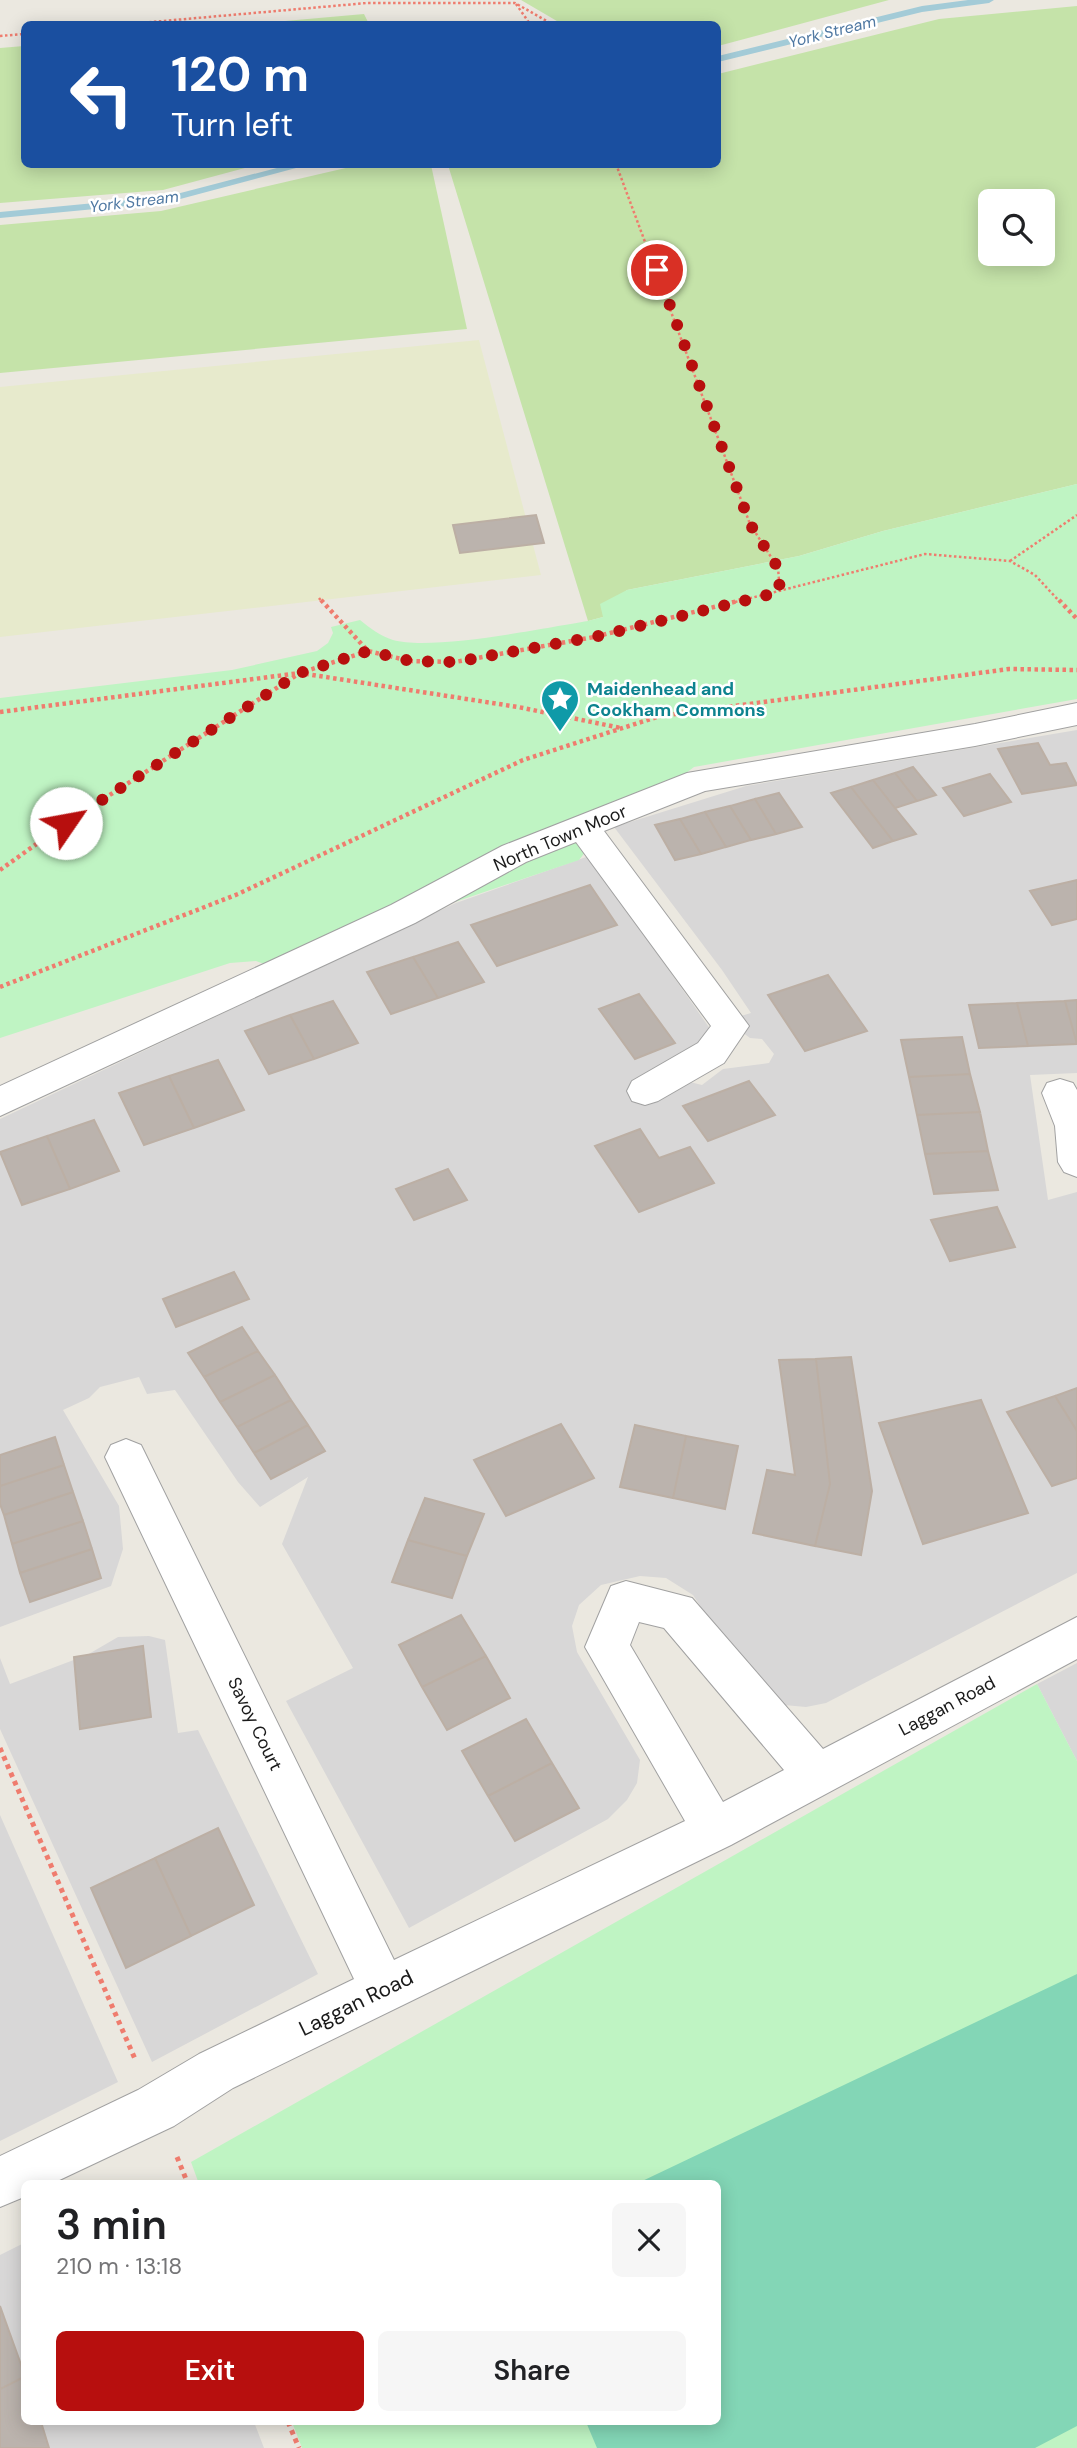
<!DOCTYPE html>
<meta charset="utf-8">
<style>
body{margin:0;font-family:"DM Sans",sans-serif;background:#f6f6f6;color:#202124;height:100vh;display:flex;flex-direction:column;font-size:26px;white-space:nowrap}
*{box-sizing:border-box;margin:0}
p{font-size:23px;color:#757577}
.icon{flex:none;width:38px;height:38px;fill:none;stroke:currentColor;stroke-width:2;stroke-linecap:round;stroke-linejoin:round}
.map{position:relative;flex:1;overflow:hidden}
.sheet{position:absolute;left:21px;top:2180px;width:700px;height:245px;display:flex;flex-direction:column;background:#fff;border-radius:10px;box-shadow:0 4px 18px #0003}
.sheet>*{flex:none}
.banner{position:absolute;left:21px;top:21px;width:700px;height:147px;border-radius:10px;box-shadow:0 4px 18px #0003;background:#1a4fa0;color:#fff;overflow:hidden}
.tools{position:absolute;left:978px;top:189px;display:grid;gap:14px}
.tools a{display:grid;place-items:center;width:77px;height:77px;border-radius:10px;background:#fff;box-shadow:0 4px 18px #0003;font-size:35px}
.pin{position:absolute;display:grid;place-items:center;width:60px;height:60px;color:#fff;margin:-30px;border:4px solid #fff;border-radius:50%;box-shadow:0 2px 7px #0007}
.me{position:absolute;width:77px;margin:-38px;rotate:57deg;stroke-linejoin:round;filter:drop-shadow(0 0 5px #0008)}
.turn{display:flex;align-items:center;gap:24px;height:147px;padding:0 35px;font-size:32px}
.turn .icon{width:91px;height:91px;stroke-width:2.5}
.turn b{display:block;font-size:49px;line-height:60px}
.round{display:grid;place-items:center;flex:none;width:74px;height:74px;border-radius:10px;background:#f6f6f6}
.summary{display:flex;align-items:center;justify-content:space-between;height:119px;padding:0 35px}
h1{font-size:42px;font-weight:600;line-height:52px}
.cta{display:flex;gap:14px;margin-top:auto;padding:14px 35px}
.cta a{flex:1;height:80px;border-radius:10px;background:#b70f0e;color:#fff;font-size:28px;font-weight:600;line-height:80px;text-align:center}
.cta a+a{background:#f6f6f6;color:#202124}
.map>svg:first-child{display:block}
.residential{fill:#d8d7d7}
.farmland{fill:#e7eacc}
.grass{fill:#c5e3a9;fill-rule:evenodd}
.park{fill:#bff4c3}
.pitch{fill:#83d6b6}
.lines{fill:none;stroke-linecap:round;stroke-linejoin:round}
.stream{fill:#a3cbd7;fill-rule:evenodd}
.building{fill:#bbb3ad;stroke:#bcafa4;stroke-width:2}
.street-casing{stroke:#a1a1a1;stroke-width:2}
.path-far2{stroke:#ef7c6e;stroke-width:2.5;stroke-dasharray:2.5 2.5;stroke-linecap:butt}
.path-far1{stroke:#ef7c6e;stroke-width:4.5;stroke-dasharray:3.5 3.5;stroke-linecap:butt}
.path{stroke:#ef7c6e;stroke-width:5;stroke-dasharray:4.5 4.5;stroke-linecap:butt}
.street{fill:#fff;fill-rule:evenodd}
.route{stroke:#b70f0e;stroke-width:12;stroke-dasharray:0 21.6}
.labels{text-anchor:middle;stroke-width:5;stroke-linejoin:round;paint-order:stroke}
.far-water-label{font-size:16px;font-style:italic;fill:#4f78a2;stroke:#fff}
.culture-label{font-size:18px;font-weight:bold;fill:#0d838f;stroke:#fff;text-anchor:start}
.street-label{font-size:18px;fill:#1a1a1a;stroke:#fff}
.near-street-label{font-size:21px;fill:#1a1a1a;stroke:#fff}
</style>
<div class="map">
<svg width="1077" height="2448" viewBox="0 0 1077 2448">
<rect width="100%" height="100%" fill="#ebe8e0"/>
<path class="residential" d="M 1077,730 L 1077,1073 L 1030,1075 L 1048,1200 L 1077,1192 L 1077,1573 L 826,1703 L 806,1707 L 784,1705 L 759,1695 L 693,1595 L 666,1578 L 640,1576 L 601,1585 L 579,1605 L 572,1626 L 577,1652 L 640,1760 L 637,1783 L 627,1800 L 608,1819 L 409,1928 L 286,1701 L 353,1668 L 282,1544 L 308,1477 L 260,1507 L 238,1482 L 175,1390 L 147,1394 L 139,1377 L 100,1387 L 89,1398 L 63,1410 L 119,1506 L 123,1549 L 111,1586 L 0,1627 L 0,1119 L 456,903 L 589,856 L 713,1033 L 682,1080 L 702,1085 L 723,1069 L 769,1063 L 774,1054 L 762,1039 L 750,1038 L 742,1032 L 741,1016 L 751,1013 L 722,970 L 614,827 L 746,786 Z
M 149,1636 L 165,1640 L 178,1733 L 198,1730 L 318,1974 L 152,2062 L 0,1729 L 0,1658 L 10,1684 L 87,1655 L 118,1637 Z
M 1077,1663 L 1077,1761 L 1037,1684 Z
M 0,1815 L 118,2082 L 0,2141 Z
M 24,2243 L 24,2422 L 254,2422 L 264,2448 L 0,2448 L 0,2255 Z"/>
<path class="farmland" d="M 479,340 L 541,575 L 0,637 L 0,387 Z"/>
<path class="grass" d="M 521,0 L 889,0 L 718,46 L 718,24 L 562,24 Z
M 1077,6 L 1077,484 L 883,531 L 799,556 L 627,590 L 603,617 L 588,621 L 448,165 L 718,164 L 718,74 L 939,19 ZM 990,201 L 1043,201 L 1043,254 L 990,254 Z
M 364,14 L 369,24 L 250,24 Z
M 24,46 L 24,164 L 256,165 L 163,190 L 0,203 L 0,48 Z
M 363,164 L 431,165 L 467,329 L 0,373 L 0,225 L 161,211 Z"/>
<path class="park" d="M 1077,484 L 1077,699 L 694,767 L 669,786 L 606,825 L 579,860 L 455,902 L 419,898 L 272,967 L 256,961 L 230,963 L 0,1038 L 0,698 L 232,670 L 317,651 L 328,643 L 333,633 L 331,627 L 360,620 C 370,628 380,636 393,640 C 432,651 544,628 588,621 L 603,617 L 600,604 L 627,590 L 799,556 L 883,531 Z
M 1037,1684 L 1077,1761 L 1077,2448 L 302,2448 L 292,2422 L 718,2422 L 718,2184 L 199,2184 L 191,2162 Z"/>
<path class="pitch" d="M 1077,1974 L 1077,2426 L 1035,2448 L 597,2448 L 586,2422 L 718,2422 L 718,2184 L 636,2184 Z"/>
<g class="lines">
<path class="stream" d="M 968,0 L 994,0 L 989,3 L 922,12 L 718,62 L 718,56 L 922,6 Z
M 292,164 L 311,164 L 169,202 L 0,218 L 0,212 L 169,196 Z"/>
</g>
<path class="building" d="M 536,515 L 544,543 L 460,553 L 453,525 Z
M 1038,743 L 1050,765 L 1066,763 L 1077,785 L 1022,794 L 998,749 Z
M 913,767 L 936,795 L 917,801 L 895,773 Z
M 895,773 L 917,801 L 895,808 L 873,780 Z
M 990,774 L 1011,802 L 964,816 L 943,788 Z
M 873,780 L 895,808 L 916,834 L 893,841 L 851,787 Z
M 851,787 L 893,841 L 873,848 L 831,793 Z
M 779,793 L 802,827 L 776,834 L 755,799 Z
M 755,799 L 776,834 L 751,840 L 730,806 Z
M 730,806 L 751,840 L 726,847 L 705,812 Z
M 705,812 L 726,847 L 701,854 L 680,819 Z
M 680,819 L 701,854 L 675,860 L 655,825 Z
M 1077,880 L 1077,919 L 1052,925 L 1030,891 Z
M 590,885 L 617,925 L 497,966 L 471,925 Z
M 458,942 L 484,982 L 438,998 L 413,957 Z
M 413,957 L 438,998 L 391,1014 L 367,972 Z
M 828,975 L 867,1031 L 805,1051 L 768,995 Z
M 639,994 L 675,1043 L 635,1059 L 599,1009 Z
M 1077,1000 L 1077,1044 L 1065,1001 Z
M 333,1001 L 358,1043 L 314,1059 L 290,1015 Z
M 1065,1001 L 1077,1044 L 1028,1046 L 1017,1003 Z
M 1017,1003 L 1028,1046 L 979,1048 L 969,1005 Z
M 290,1015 L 314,1059 L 269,1074 L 245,1031 Z
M 962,1037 L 970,1074 L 909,1077 L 901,1040 Z
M 218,1060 L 244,1110 L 194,1128 L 169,1076 Z
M 970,1074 L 980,1112 L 917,1115 L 909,1077 Z
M 169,1076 L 194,1128 L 144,1145 L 119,1093 Z
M 749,1081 L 775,1115 L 708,1141 L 683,1106 Z
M 980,1112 L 988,1151 L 925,1154 L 917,1115 Z
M 94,1120 L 119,1171 L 70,1189 L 47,1136 Z
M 640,1129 L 659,1158 L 690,1147 L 714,1183 L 639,1212 L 595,1146 Z
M 47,1136 L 70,1189 L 22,1205 L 0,1152 Z
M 988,1151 L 998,1190 L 934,1194 L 925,1154 Z
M 448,1169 L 467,1200 L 414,1220 L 396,1189 Z
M 997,1207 L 1015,1247 L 950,1261 L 931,1220 Z
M 234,1272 L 249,1299 L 176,1327 L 163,1299 Z
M 242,1327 L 258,1351 L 204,1377 L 188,1353 Z
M 258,1351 L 275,1375 L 220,1402 L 204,1377 Z
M 851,1357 L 872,1491 L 861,1555 L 815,1546 L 830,1484 L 816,1359 Z
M 816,1359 L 830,1484 L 815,1546 L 753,1533 L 767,1470 L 795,1475 L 779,1360 Z
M 275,1375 L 291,1400 L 237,1427 L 220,1402 Z
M 1077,1388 L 1077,1431 L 1055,1396 Z
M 1055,1396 L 1077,1431 L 1077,1478 L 1052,1486 L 1007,1412 Z
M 291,1400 L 308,1425 L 254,1453 L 237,1427 Z
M 981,1400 L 1028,1513 L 923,1544 L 879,1423 Z
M 561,1424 L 594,1478 L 506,1516 L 474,1460 Z
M 308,1425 L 325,1451 L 271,1479 L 254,1453 Z
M 635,1425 L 686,1436 L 673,1498 L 620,1487 Z
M 686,1436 L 738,1446 L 725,1509 L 673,1498 Z
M 55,1437 L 64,1465 L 0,1486 L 0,1455 Z
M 64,1465 L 73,1492 L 4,1515 L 0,1504 L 0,1486 Z
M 73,1492 L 83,1521 L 12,1544 L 4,1515 Z
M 425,1498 L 484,1514 L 467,1556 L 408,1540 Z
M 83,1521 L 92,1549 L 20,1573 L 12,1544 Z
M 408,1540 L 467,1556 L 452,1598 L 392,1582 Z
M 92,1549 L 101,1578 L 30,1602 L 20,1573 Z
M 461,1615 L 486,1656 L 422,1687 L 399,1645 Z
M 143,1646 L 151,1717 L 80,1729 L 74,1657 Z
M 486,1656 L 510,1698 L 447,1730 L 422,1687 Z
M 526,1719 L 552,1763 L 488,1796 L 462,1751 Z
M 552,1763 L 579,1808 L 515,1841 L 488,1796 Z
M 218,1828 L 254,1905 L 191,1936 L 155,1858 Z
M 155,1858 L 191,1936 L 126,1968 L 91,1888 Z
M 0,2306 L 24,2373 L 24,2377 L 0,2389 Z
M 24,2377 L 24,2422 L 41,2422 L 49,2448 L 0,2448 L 0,2389 Z"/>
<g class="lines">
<defs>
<path id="street" d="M 1077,703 L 1077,725 L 975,746 L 705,791 L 604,831 L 749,1026 L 724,1063 L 658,1101 L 645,1105 L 632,1101 L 627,1091 L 632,1081 L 698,1043 L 711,1026 L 576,842 L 526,862 L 415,923 L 0,1116 L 0,1086 L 391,905 L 502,846 L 687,773 L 975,724 Z
M 1060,1079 L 1073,1083 L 1077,1090 L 1077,1177 L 1064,1172 L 1058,1162 L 1055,1126 L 1042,1093 L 1047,1083 Z
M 126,1439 L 141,1445 L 394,1960 L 685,1821 L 585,1647 L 611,1586 L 626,1581 L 692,1598 L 823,1749 L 1077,1617 L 1077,1659 L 731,1845 L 233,2088 L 174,2126 L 51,2184 L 24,2184 L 24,2197 L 0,2207 L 0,2156 L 138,2090 L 199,2054 L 354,1979 L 105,1457 L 111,1445 ZM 639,1622 L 664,1628 L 784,1770 L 723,1802 L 630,1645 Z"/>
</defs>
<use href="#street" class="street-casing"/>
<path class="path-far2" d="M 516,4 L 530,24
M 129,24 L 367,3 L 515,3 L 552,24
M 0,36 L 24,34
M 616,164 L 750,524 L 778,568 L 780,592
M 1010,561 L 1077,515
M 319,598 L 322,602
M 735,602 L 925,554 L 1010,561 L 1035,575 L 1060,602"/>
<path class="path-far1" d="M 321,600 L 368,651 L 410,661 L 455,662 L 594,637 L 742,600
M 1059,600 L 1077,619
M 0,712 L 300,673 L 518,707 L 621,728
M 0,870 L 66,823 L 300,673 L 368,651
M 0,987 L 238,894 L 523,760 L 660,716 L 1009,669 L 1077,670"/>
<path class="path" d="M 0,1748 L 135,2059
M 177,2157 L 188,2184
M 288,2422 L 299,2448"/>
<use href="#street" class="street"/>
</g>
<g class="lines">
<path class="route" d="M 66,823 L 300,673 L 368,651 L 410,661 L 455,662 L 594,637 L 780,592 L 778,568 L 750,524 L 657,270"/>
</g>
<defs>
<symbol id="sight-pin" viewBox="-11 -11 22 30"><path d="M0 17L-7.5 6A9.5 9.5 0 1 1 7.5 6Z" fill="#0f9aa8" stroke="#fff"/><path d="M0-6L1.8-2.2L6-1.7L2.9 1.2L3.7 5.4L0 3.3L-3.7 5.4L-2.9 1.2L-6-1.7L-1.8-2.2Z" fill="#fff"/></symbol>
</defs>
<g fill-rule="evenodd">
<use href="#sight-pin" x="538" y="677" width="44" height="60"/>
</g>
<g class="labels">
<g class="far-water-label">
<text transform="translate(832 31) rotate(-14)" y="6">York Stream</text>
<text transform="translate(134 201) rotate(-7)" y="6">York Stream</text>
</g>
<g class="culture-label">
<text x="587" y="695">Maidenhead and<tspan x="587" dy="21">Cookham Commons</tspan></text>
</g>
<g class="street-label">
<text transform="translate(560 838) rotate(-23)" y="6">North Town Moor</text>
<text transform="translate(947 1706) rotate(-28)" y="6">Laggan Road</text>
<text transform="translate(255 1724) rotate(64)" y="6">Savoy Court</text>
</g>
<g class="near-street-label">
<text transform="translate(356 2003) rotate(-26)" y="7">Laggan Road</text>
</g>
</g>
</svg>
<div class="tools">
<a><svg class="icon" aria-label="search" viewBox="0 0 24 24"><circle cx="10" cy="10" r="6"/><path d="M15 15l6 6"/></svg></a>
</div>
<div class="pin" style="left:657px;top:270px;background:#d93025"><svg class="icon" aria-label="arrive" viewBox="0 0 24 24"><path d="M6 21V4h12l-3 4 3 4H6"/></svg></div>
<svg class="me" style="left:66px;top:823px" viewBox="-20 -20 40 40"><circle r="19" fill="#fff"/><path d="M0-13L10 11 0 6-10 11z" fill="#b70f0e"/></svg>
<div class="banner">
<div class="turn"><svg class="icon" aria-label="left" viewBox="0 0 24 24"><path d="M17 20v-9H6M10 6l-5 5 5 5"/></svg><div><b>120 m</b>Turn left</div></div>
</div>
<section class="sheet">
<div class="summary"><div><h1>3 min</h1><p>210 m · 13:18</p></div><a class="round"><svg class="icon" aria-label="close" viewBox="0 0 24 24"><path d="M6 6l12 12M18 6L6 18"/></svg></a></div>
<div class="cta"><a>Exit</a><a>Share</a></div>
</section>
</div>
